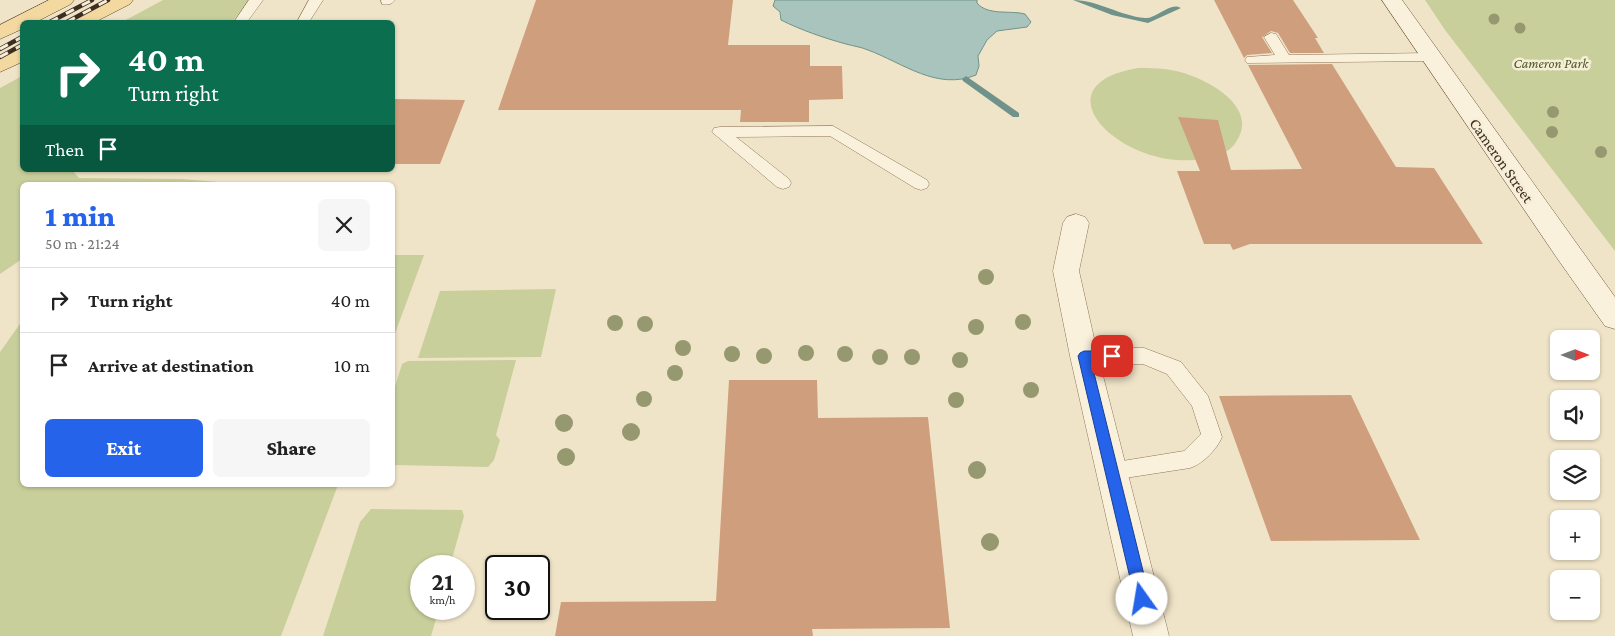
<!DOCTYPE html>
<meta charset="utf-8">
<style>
body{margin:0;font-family:"Crimson Pro",serif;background:#f6f6f6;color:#222;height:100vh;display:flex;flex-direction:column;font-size:19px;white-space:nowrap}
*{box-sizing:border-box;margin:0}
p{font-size:16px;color:#767676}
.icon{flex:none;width:28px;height:28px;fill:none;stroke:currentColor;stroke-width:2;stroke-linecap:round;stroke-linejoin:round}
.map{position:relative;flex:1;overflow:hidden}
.sheet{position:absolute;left:20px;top:182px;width:375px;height:305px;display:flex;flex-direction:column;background:#fff;border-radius:8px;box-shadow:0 1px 4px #0004}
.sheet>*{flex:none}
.guide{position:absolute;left:20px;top:20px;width:375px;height:152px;border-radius:8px;box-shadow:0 1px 4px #0004;background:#0b6e4f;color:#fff;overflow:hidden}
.needle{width:32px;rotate:90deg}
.fabs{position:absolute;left:1550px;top:330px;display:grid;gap:10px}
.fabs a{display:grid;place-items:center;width:50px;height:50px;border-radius:8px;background:#fff;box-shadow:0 1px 4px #0004;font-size:25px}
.speed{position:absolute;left:410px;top:555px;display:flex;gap:10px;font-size:25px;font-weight:700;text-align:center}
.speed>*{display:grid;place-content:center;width:65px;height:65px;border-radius:50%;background:#fff;box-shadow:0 1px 4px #0004;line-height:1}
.speed small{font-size:12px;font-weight:400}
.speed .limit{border:2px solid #111;border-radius:8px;background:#fff;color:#111}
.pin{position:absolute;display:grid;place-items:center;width:42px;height:42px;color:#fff;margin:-21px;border-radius:10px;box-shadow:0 2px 8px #0006}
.me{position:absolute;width:55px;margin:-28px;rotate:347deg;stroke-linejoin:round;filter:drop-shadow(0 0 4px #0008)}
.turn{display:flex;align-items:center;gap:18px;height:105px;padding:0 25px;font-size:22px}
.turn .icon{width:65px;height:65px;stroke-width:2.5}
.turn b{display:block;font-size:35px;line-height:42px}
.then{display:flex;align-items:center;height:48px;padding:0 25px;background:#0003;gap:10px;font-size:19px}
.round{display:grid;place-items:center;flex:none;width:52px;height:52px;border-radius:8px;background:#f6f6f6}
.overview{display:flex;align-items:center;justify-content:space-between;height:85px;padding:0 25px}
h1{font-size:30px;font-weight:800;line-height:38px;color:#2563eb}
.button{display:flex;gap:10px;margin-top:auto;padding:10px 25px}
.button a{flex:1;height:58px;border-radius:8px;background:#2563eb;color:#fff;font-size:20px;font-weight:800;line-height:58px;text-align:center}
.button a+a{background:#f6f6f6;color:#222}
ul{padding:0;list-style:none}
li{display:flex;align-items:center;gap:15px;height:65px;padding:0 25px;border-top:1px solid #e0e0e0}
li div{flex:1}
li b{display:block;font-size:19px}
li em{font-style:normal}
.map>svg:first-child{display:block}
.green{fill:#c9cf9b}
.water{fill:#a9c4bc;stroke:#6f938a}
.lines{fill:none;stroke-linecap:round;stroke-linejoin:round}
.stream{fill:#6f938a;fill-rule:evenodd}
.building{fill:#cf9f7d}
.lane-casing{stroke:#8d765c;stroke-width:1}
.street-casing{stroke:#8d765c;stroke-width:1}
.secondary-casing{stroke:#6f573f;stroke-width:1}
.primary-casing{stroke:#5b4430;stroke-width:1}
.lane{fill:#faf1dc;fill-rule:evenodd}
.street{fill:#faf1dc;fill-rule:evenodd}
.secondary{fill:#faf1dc;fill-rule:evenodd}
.primary{fill:#f3d9a0;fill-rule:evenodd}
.rail-casing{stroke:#3d2e20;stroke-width:4.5}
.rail{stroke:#f7eed8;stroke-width:3;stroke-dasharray:9;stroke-linecap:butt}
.tree{fill:#96986f}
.route{fill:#2563eb;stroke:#184099}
.labels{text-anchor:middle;stroke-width:5;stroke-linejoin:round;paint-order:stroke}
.far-park-label{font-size:14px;font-style:italic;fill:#4d5a26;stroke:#f7eed8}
.street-label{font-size:16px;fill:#3d2e20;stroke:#f7eed8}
</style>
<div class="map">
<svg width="1615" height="636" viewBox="0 0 1615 636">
<rect width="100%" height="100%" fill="#f0e4c8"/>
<path class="green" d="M 163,0 L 249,0 L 232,22 L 122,22 Z
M 1425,0 L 1615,0 L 1615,251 L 1445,30 Z
M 1138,68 C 1151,68 1163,68 1176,71 C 1204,77 1261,106 1236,142 C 1231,151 1220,155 1211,157 C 1131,179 1029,86 1138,68 Z
M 22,76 L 22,170 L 72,170 L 79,178 L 182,179 L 253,185 L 22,185 L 22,259 L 0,274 L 0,88 Z
M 392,255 L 424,255 L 393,339 L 392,339 Z
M 556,289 L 541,357 L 418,358 L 440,291 Z
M 22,321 L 22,485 L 338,485 L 281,636 L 0,636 L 0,352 Z
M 516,360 L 496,435 L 500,440 L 494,460 L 488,467 L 393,465 L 393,393 L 402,364 L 408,361 Z
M 371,509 L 462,510 L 464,516 L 450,566 L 421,566 L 421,609 L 439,609 L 431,636 L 323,636 L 360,522 Z"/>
<path class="water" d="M 775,0 L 977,0 L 977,3 C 988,16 1010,10 1025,14 L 1031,22 L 1027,27 L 997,31 L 987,40 L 978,56 L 979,66 L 976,75 C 937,91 903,63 868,50 C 861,47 853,46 846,44 C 824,38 801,30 781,20 L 780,12 L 773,6 Z"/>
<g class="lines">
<path class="stream" d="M 1073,0 C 1098,0 1120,16 1145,18 C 1156,19 1171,1 1181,8 L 1148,23 L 1112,15 Z
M 966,76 L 1019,113 L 1019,117 L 1013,117 L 963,81 L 962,79 Z"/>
</g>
<path class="building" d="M 536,0 L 733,0 L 728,45 L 810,45 L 810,66 L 842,66 L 843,99 L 809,100 L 809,122 L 740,122 L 741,110 L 498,110 Z
M 1214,0 L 1293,0 L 1318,38 L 1315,38 L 1324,53 L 1290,53 L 1278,33 L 1271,31 L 1262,37 L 1272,53 L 1247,55 L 1244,58 Z
M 1332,64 L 1396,167 L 1434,168 L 1483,244 L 1250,244 L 1233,250 L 1230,244 L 1204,244 L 1177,171 L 1200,171 L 1178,117 L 1218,120 L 1231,170 L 1302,169 L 1248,65 Z
M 392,99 L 465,100 L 440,164 L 392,164 Z
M 729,380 L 817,380 L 818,418 L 928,417 L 950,628 L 812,629 L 813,636 L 555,636 L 561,602 L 716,601 Z
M 1351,395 L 1420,540 L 1271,541 L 1219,396 Z"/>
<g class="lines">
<defs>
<path id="lane" d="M 249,0 L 263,0 L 247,22 L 234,22 Z
M 309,0 L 323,0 L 309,22 L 297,22 Z
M 381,0 L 395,0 C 391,5 388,5 382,4 Z
M 1271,33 L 1276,34 L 1289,55 L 1431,53 L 1436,54 L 1438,57 L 1436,60 L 1431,61 L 1247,63 L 1245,60 L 1247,57 L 1275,55 L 1264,37 Z
M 833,126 L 927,180 L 929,184 L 927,188 L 921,190 L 915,188 L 830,136 L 736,137 L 789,179 L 791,183 L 789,187 L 783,189 L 777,187 L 712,132 L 714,128 L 720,127 Z
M 1084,348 L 1144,348 L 1181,362 L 1208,396 L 1222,437 C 1217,449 1203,464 1190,468 L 1112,480 L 1104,478 L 1101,471 L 1104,464 L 1184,451 L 1201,434 L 1192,406 L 1167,374 L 1143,364 L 1084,364 L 1077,362 L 1074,356 L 1077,350 Z"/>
<path id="street" d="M 1076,214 L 1085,217 L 1089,223 L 1079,271 L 1098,356 L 1169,636 L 1133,636 L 1070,356 L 1053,271 L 1063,223 L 1067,217 Z"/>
<path id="secondary" d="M 1382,0 L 1402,0 L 1615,297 L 1615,329 L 1605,326 L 1557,258 Z"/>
<path id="primary" d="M 49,0 L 74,0 L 71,4 L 36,22 L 22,22 L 22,29 L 0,39 L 0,25 Z
M 108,0 L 133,0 L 130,4 L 95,22 L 71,22 L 74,18 Z
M 22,48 L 22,62 L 0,72 L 0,57 Z"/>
</defs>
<use href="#lane" class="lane-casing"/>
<use href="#street" class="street-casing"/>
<use href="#secondary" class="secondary-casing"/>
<use href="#primary" class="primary-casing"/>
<use href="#lane" class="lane"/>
<use href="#street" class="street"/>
<use href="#secondary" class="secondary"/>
<use href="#primary" class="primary"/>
<defs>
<path id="rail" d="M 50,22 L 92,0
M 67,22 L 108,0
M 0,49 L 22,37
M 0,57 L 22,45"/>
</defs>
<use href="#rail" class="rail-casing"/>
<use href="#rail" class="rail"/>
</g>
<g class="tree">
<circle cx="1494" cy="19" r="5.5"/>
<circle cx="1520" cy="28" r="5.5"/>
<circle cx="1553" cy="112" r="6"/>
<circle cx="1552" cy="132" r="6"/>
<circle cx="1601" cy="152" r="6"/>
<circle cx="986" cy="277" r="8"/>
<circle cx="1023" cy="322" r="8"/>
<circle cx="615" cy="323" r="8"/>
<circle cx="645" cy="324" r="8"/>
<circle cx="976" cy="327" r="8"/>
<circle cx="683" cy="348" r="8"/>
<circle cx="806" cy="353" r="8"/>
<circle cx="732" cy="354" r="8"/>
<circle cx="845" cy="354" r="8"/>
<circle cx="764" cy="356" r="8"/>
<circle cx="880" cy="357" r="8"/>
<circle cx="912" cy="357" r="8"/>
<circle cx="960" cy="360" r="8"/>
<circle cx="675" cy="373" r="8"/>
<circle cx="1031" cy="390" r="8"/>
<circle cx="644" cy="399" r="8"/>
<circle cx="956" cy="400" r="8"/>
<circle cx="564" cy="423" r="9"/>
<circle cx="631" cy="432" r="9"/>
<circle cx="566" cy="457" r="9"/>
<circle cx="977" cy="470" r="9"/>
<circle cx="990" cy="542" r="9"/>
</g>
<path class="route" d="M 1084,351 L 1112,351 L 1116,353 L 1118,356 L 1116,359 L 1091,361 L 1150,599 L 1147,604 L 1142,606 L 1137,604 L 1135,599 L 1078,356 L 1080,353 Z"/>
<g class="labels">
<g class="far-park-label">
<text x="1551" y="68">Cameron Park</text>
</g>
<g class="street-label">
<text transform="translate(1502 160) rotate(55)" y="6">Cameron Street</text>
</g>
</g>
</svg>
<div class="fabs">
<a><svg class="needle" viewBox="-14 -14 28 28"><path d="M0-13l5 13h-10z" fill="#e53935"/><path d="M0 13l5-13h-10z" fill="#767676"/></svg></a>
<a><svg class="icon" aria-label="sound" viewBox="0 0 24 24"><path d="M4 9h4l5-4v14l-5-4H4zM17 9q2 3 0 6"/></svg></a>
<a><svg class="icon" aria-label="layers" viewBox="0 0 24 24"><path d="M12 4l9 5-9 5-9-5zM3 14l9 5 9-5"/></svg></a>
<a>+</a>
<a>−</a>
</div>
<div class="speed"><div>21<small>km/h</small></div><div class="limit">30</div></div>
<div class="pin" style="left:1112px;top:356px;background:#d93025"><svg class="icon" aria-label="arrive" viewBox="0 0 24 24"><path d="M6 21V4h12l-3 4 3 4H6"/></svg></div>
<svg class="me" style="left:1142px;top:599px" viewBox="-20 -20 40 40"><circle r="19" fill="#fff"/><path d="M0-13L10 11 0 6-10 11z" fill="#2563eb"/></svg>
<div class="guide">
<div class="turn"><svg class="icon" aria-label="right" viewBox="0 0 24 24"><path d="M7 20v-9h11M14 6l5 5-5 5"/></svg><div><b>40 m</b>Turn right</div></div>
<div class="then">Then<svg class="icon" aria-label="arrive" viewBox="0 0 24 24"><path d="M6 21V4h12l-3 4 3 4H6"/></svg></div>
</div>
<section class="sheet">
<div class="overview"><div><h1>1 min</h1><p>50 m · 21:24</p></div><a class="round"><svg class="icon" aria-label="close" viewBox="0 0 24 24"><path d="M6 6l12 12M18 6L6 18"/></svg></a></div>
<ul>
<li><svg class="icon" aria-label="right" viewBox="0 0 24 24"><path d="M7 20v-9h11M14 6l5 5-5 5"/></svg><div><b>Turn right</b></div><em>40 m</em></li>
<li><svg class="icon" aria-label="arrive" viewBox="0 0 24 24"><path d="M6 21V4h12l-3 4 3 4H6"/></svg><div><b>Arrive at destination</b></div><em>10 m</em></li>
</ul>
<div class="button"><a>Exit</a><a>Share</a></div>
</section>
</div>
